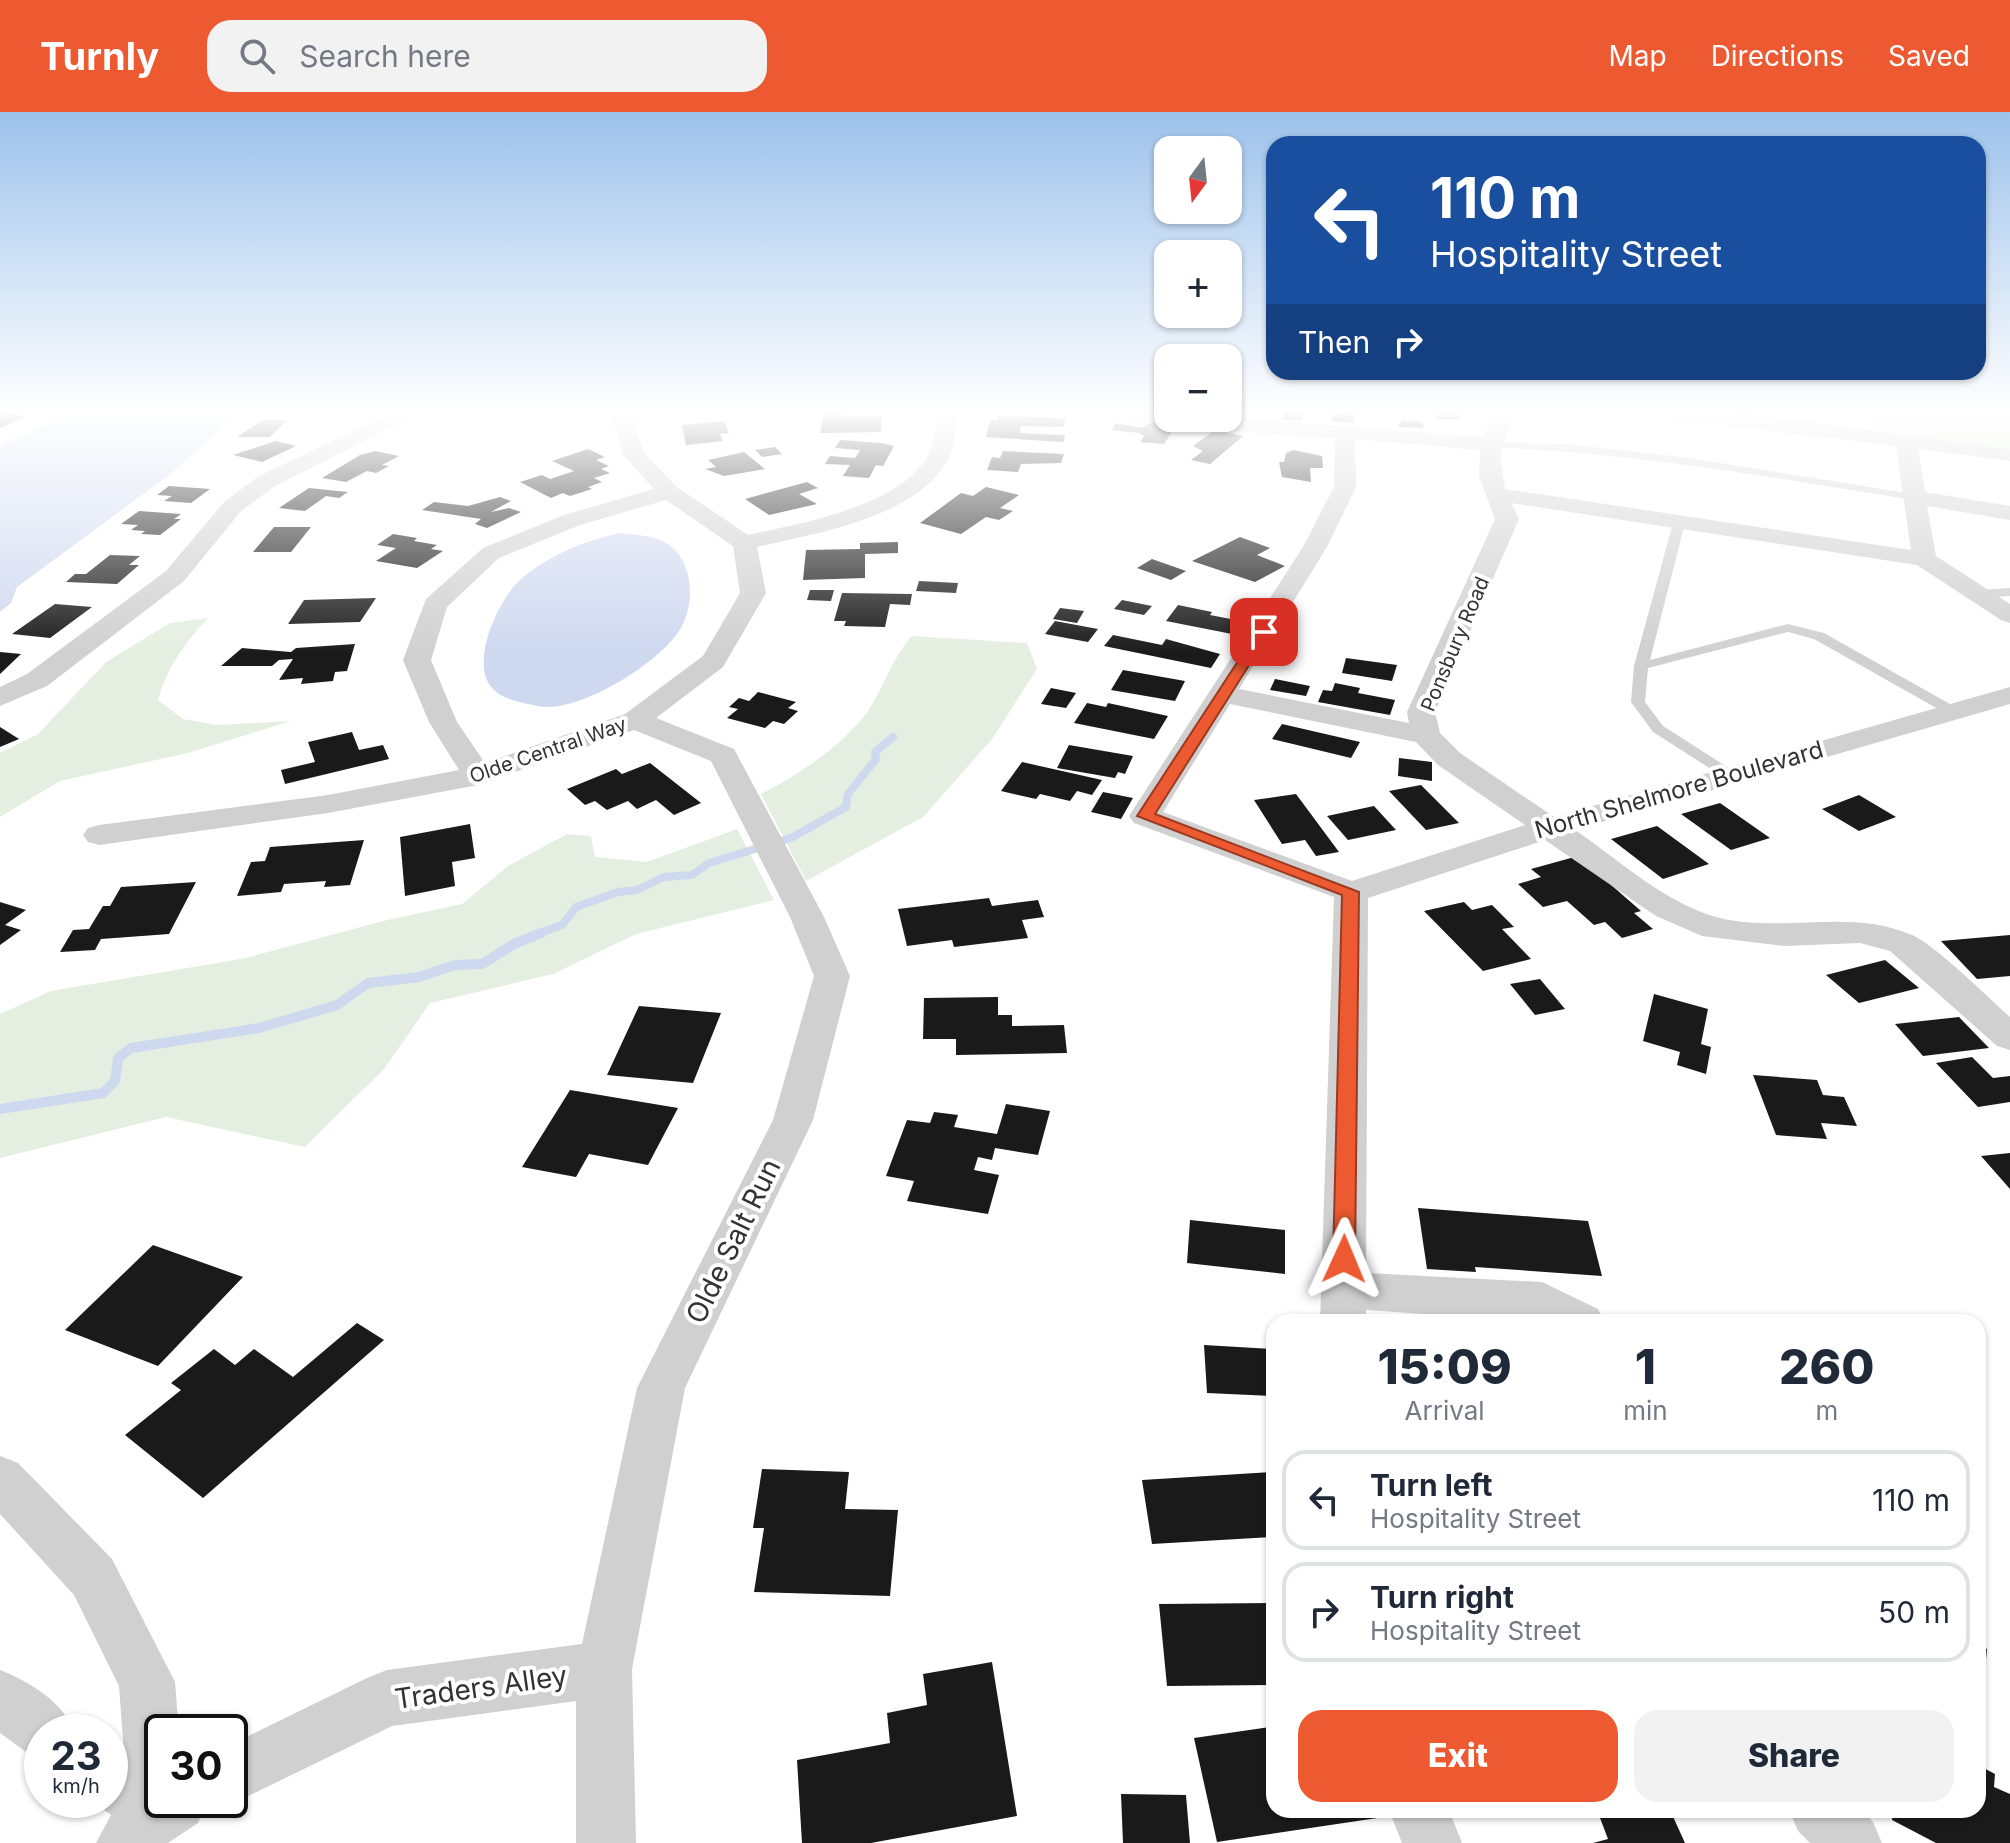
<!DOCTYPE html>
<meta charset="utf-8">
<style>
body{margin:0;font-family:Inter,sans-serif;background:#f2f2f3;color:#1f2937;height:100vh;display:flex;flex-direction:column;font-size:30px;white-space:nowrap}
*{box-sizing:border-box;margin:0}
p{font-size:26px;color:#747a83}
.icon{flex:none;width:44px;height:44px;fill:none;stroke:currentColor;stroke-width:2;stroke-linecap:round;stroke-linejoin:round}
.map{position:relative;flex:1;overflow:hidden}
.details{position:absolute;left:1266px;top:1202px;width:720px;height:504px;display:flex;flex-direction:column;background:#fff;border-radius:24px;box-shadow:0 2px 6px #0004}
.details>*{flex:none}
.top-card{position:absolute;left:1266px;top:24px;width:720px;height:244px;border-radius:24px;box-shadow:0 2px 6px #0004;background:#1a4fa0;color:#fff;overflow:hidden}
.needle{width:52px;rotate:195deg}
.buttons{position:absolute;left:1154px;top:24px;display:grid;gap:16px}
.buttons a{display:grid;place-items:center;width:88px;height:88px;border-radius:16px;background:#fff;box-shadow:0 2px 6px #0004;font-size:40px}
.speed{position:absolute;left:24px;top:1602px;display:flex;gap:16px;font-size:40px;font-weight:700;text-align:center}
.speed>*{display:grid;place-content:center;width:104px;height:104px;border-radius:50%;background:#fff;box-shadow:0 2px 6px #0004;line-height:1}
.speed small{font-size:20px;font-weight:400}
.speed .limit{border:4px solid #111;border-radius:12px;background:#fff;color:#111}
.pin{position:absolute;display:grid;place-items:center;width:68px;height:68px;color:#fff;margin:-34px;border-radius:16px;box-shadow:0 4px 12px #0006}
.me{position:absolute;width:88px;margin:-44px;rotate:1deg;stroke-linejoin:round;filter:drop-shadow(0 0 6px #0008)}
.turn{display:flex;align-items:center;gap:28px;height:168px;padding:0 32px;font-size:36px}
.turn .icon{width:104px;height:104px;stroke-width:2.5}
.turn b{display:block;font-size:56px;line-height:68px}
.then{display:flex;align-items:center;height:76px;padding:0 32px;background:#0003;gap:16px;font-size:30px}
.eta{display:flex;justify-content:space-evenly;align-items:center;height:136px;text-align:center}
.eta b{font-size:48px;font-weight:800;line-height:56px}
.action{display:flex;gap:16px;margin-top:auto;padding:16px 32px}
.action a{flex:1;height:92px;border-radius:24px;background:#ed5a31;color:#fff;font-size:32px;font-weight:800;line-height:92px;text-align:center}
.action a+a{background:#f2f2f3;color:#1f2937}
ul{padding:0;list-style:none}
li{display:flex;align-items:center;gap:24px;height:100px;margin:0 16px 12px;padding:0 16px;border:4px solid #e0e1e3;border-radius:24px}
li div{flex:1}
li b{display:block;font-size:30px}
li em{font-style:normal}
header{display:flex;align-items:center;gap:48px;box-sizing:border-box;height:112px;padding:0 40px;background:#ed5a31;color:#fff}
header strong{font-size:38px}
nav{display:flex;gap:44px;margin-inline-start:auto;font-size:28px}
.search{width:560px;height:72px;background:#f2f2f3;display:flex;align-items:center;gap:20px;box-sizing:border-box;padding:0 28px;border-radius:24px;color:#747a83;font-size:30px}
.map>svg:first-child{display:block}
.green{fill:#e5efe1}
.water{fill:#ced8ef}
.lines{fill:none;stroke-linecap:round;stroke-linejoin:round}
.stream-far1{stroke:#ced8ef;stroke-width:8}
.stream{stroke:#ced8ef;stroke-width:10}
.building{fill:#1a1a1a}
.service{fill:#d0d0d0;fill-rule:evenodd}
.minor{fill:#d0d0d0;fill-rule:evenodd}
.route{fill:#ed5a31;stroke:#9a3a20;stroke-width:2}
.labels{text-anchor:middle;stroke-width:8;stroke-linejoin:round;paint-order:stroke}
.far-street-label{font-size:20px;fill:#333;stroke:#fff}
.street-label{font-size:24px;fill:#333;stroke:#fff}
.near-street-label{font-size:28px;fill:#333;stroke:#fff}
</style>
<header>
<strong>Turnly</strong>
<div class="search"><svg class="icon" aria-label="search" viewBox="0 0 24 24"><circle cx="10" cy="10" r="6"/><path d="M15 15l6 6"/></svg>Search here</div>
<nav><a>Map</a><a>Directions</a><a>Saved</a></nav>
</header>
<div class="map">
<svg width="2010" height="1731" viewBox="0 0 2010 1731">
<rect width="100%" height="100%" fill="#fff"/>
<path class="green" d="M 1863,299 L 2010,299 L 2010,340 L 1875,322 Z
M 208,506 C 184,532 168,554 158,588 L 183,607 L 216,613 L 291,609 L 188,641 L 60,669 L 0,705 L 0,641 L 38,622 L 106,550 L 170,511 Z
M 912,524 L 1027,531 L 1037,557 L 992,627 L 923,705 L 806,769 L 761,682 C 797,664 845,632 868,599 C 884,575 892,546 912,524 Z
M 737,717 L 774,788 L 636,822 L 553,862 L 430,891 L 384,957 L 305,1035 L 166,1005 L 0,1046 L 0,902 L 51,879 L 246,846 L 383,809 L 462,792 L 508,754 L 567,722 L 591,724 L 595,745 L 647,750 Z"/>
<path class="water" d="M 74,299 L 240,299 L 172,361 L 17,475 L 11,491 L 0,500 L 0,334 Z
M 620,421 C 634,423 649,423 662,429 C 693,443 696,487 682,514 C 664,549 577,603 538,594 C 523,591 503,588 493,577 C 468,552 499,486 521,467 C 549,443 584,429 620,421 Z"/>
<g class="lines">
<path class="stream-far1" d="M 535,823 L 562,813 L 576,795 L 618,780 L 637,778 L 664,765 L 692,763 L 709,751 L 791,726 L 846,695 L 848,682 L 876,647 L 875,640 L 893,625"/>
<path class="stream" d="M 0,997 L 103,981 L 115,969 L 118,946 L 131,936 L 259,916 L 337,893 L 368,871 L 419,865 L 455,853 L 482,852 L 514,832 L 541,821"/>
</g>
<path class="building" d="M 841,299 L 841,305 L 882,304 L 881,320 L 820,321 L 824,300 Z
M 1305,299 L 1302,309 L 1282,307 L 1285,300 Z
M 1345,299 L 1354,299 L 1354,311 L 1331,309 L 1333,302 L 1344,303 Z
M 1439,299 L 1458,299 L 1459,307 L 1436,307 Z
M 0,300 L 26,304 L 0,316 Z
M 998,304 L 1065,306 L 1064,315 L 1021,314 L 1020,321 L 1065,323 L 1064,330 L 986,325 L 990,308 L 998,308 Z
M 263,308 L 287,308 L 270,325 L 237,325 Z
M 1402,308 L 1422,310 L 1424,316 L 1401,315 L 1398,314 Z
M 724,309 L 729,321 L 720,322 L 723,329 L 686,333 L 682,313 Z
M 1151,310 L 1175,315 L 1164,332 L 1140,330 L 1144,324 L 1139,321 L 1112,318 L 1116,311 L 1142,316 Z
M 1215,318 L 1243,324 L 1210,352 L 1191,348 L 1203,339 L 1193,334 Z
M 840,328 L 881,331 L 894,334 L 883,354 L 876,353 L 869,366 L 843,364 L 850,353 L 825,352 L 830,344 L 855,346 L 860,338 L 835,336 Z
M 276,329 L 296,334 L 262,350 L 233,343 Z
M 775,335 L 782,342 L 762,345 L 755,338 Z
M 588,337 L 605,345 L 596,348 L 609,354 L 601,357 L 610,361 L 594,366 L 602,370 L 588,375 L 592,377 L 570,384 L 563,381 L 551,386 L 520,370 L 542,363 L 550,367 L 574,359 L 552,349 Z
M 1293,338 L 1322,344 L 1323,356 L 1310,356 L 1311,370 L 1282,365 L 1279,350 L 1284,350 L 1286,341 Z
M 375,339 L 399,344 L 382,353 L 389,354 L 376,361 L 367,359 L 346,370 L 322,366 L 360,343 Z
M 1003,339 L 1064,342 L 1061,351 L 1021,352 L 1018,360 L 987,358 L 992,345 L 1000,346 Z
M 744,340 L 765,357 L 724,364 L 705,357 L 716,355 L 708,348 Z
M 807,370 L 818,376 L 799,382 L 817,392 L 769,403 L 745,387 Z
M 169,374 L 210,377 L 191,391 L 164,389 L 172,384 L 157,383 Z
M 986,375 L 1019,383 L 1000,396 L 1013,399 L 999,408 L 986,405 L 961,422 L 920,411 L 961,381 L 973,384 Z
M 309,376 L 348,380 L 339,386 L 326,384 L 305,399 L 279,396 Z
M 500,385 L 511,389 L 491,400 L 509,396 L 521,400 L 487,416 L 475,412 L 481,407 L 422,398 L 434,390 L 468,394 Z
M 139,399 L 181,402 L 174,407 L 181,407 L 160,423 L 141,422 L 145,419 L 131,418 L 138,413 L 121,412 Z
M 274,415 L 311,415 L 291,440 L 253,440 Z
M 393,422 L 417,426 L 414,429 L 437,433 L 431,437 L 443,439 L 417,456 L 376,449 L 396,436 L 377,433 Z
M 1240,425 L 1270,436 L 1257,443 L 1285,454 L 1255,470 L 1192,449 Z
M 898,430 L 898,441 L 865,442 L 865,466 L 803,468 L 806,438 L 860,437 L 860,431 Z
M 110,443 L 140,444 L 129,453 L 139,453 L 117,472 L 66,470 L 75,462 L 86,462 Z
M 1152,447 L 1186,459 L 1171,468 L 1137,456 Z
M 919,469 L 958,471 L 956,481 L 916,479 Z
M 810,478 L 834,478 L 831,489 L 807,488 Z
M 842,481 L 912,482 L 910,493 L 890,492 L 885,515 L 844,514 L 846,509 L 834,509 Z
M 376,486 L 360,510 L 288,512 L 304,488 Z
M 1122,488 L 1152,494 L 1144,503 L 1114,497 Z
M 55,492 L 92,495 L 50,526 L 12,522 Z
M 1178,493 L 1212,500 L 1210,503 L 1241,509 L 1232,522 L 1166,509 Z
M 1060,496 L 1084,499 L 1077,511 L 1053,507 Z
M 1055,509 L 1098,517 L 1088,530 L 1045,522 Z
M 1113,523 L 1162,533 L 1166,527 L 1220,542 L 1211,556 L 1104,534 Z
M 355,532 L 347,559 L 335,560 L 333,569 L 301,572 L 303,566 L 279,568 L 293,547 L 279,548 L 272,554 L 221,554 L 242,536 L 291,540 L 296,536 Z
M 0,540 L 21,542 L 0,562 Z
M 1346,546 L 1397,553 L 1392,569 L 1342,561 Z
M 1123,558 L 1185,569 L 1175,589 L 1111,578 Z
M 1275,567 L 1310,574 L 1306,584 L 1270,578 Z
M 1335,571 L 1360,576 L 1358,581 L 1395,588 L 1390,603 L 1318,590 L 1323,578 L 1332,579 Z
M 1051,576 L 1076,581 L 1066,596 L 1041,592 Z
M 758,580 L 796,590 L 788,596 L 798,599 L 784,612 L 773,609 L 765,616 L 727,606 L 738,597 L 729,595 L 739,586 L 749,589 Z
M 1087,591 L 1106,595 L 1108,591 L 1168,604 L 1154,627 L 1074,611 Z
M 1282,612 L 1360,630 L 1351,646 L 1272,627 Z
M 0,615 L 19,627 L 0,635 Z
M 352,620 L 359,638 L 383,633 L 389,647 L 285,672 L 281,658 L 315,650 L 308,630 Z
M 1069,633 L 1133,644 L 1125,662 L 1118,660 L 1115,666 L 1057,656 Z
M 1399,646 L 1432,650 L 1432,669 L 1398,664 Z
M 1022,650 L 1102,668 L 1092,683 L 1077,679 L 1070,689 L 1040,682 L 1036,687 L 1001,679 Z
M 650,651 L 701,691 L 674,703 L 656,688 L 637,697 L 628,689 L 607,698 L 595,689 L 585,693 L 567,677 L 616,657 L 622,662 Z
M 1421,673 L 1459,711 L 1426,718 L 1389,679 Z
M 1103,680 L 1133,686 L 1121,707 L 1091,700 Z
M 1296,682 L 1339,740 L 1316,744 L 1305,728 L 1282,732 L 1254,688 Z
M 1859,683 L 1896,705 L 1859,719 L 1822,697 Z
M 1720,691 L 1770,726 L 1731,738 L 1681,702 Z
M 1374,694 L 1396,718 L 1348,728 L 1327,704 Z
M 470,712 L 475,746 L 452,750 L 455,774 L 405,784 L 400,725 Z
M 1657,714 L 1709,752 L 1663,767 L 1611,727 Z
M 364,728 L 350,773 L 324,775 L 326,769 L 284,772 L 281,780 L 237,784 L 251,750 L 265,749 L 270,735 Z
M 1578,744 L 1641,799 L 1634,801 L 1653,817 L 1622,826 L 1605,810 L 1594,813 L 1567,789 L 1543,795 L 1518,772 L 1541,765 L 1531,757 Z
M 196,770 L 169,822 L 101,827 L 95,838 L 60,840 L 73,818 L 89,817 L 103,794 L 110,794 L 121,775 Z
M 989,786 L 992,794 L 1038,788 L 1044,805 L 1022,808 L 1028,826 L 954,835 L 952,828 L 907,834 L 898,797 Z
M 0,790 L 26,798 L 5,813 L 21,818 L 0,833 Z
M 1464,790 L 1472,798 L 1492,793 L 1514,815 L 1502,817 L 1531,847 L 1483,859 L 1424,799 Z
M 2010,823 L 2010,864 L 1977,867 L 1941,829 Z
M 1885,848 L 1919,876 L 1859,891 L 1826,863 Z
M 1540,867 L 1565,897 L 1535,903 L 1510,872 Z
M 1654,882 L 1708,897 L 1701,932 L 1711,935 L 1706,962 L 1677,953 L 1680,940 L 1643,929 Z
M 998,885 L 998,903 L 1012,903 L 1012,914 L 1064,913 L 1067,941 L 956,943 L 956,927 L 923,927 L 924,886 Z
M 639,894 L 721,901 L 693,971 L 607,963 Z
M 1959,905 L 1989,936 L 1923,944 L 1895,912 Z
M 1972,945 L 1993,966 L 2010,964 L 2010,990 L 1978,995 L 1936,951 Z
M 1753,963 L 1817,968 L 1823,983 L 1844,985 L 1857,1014 L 1821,1011 L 1827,1027 L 1776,1023 Z
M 570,978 L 678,996 L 648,1053 L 589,1042 L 576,1065 L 522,1055 Z
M 1006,992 L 1050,999 L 1038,1043 L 995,1036 L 992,1048 L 978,1045 L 974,1058 L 999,1063 L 988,1102 L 907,1089 L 914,1069 L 886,1064 L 907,1008 L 930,1011 L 934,1000 L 958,1003 L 954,1015 L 997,1022 Z
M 2010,1041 L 2010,1077 L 1981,1044 Z
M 1418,1096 L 1588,1109 L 1602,1164 L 1475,1155 L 1476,1160 L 1427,1157 Z
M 1190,1108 L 1285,1118 L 1285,1162 L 1187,1151 Z
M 153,1133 L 243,1165 L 158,1254 L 65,1218 Z
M 357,1211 L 384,1228 L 203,1386 L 125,1323 L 181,1278 L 171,1271 L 214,1237 L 235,1253 L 254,1237 L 293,1265 Z
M 1204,1233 L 1274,1237 L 1274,1284 L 1207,1281 Z
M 762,1357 L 849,1360 L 845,1397 L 898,1398 L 890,1484 L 754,1480 L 764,1416 L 753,1416 Z
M 1274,1360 L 1274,1425 L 1152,1432 L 1142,1368 Z
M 1274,1491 L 1274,1573 L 1167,1574 L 1159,1492 Z
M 1978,1533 L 1987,1537 L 1982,1589 L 1978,1587 Z
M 992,1550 L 1017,1704 L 871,1731 L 802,1731 L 797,1648 L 890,1631 L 887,1601 L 927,1593 L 923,1562 Z
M 1270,1615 L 1274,1631 L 1274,1698 L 1382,1698 L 1384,1705 L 1217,1730 L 1194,1626 Z
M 1978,1653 L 1995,1662 L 1994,1675 L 2010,1682 L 2010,1731 L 1936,1731 L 1892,1708 L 1893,1698 L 1978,1698 Z
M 1121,1682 L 1186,1683 L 1190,1731 L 1123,1731 Z
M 1597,1698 L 1670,1698 L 1685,1731 L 1593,1731 L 1608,1727 Z"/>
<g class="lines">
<path class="service" d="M 1485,330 L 1566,332 L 1690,346 L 1913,382 L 1919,385 L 1913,388 C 1772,365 1632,341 1489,335 L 1484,332 Z
M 1679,408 L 1685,411 L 1650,548 L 1788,512 L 1824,521 L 1957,596 L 1957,602 L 1947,602 L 1814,527 L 1788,520 L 1648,556 L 1645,590 L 1663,614 L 1735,660 L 1735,666 L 1725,666 L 1653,620 L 1631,590 L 1634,554 L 1673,411 Z
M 2010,476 L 2010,484 L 1978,486 L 1972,482 L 1978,478 Z"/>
<path class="minor" d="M 396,299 L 423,299 L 275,374 L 241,399 L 184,469 L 47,574 L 0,594 L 0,575 L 27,562 L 166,459 L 225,389 L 259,364 Z
M 610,299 L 630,299 L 644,341 L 677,375 L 748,423 C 801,411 894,396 926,347 C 935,334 935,314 939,299 L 959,299 C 956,315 955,333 948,347 C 918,405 814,422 757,435 L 766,481 L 723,555 L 656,606 L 734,637 L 824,805 L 850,864 L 813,1008 L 685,1276 L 632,1557 L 636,1731 L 576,1731 L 576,1589 L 392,1614 L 230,1693 L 217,1688 L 230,1688 L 230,1633 L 367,1566 L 387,1558 L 582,1532 L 637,1276 L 773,1008 L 814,864 L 790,805 L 711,649 L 634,618 L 478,673 L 328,701 L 99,733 L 88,730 L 83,723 L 88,716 L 99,713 L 328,683 L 459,658 L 429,610 L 403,548 L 426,487 L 483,436 L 564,403 L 654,377 L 623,343 ZM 666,388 L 733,434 L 740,481 L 703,544 L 625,602 L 485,651 L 457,610 L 431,548 L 447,495 L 499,446 L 580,413 Z
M 1106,299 L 1164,299 L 1168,300 L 1168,306 L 1228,305 L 1483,325 L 1495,299 L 1515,299 L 1500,342 L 1505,377 L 1911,438 L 1896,334 L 1656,305 L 1646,299 L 1751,302 L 2010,337 L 2010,349 L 1918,337 L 1925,380 L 2010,394 L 2010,408 L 1927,394 L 1936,444 L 2010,492 L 2010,511 L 2001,508 L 1917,453 L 1511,391 L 1519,407 L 1435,600 L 1440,621 L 1460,641 L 1554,705 L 2010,575 L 2010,592 L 1575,718 C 1619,748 1667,793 1720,806 C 1783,821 1851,796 1912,823 C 1934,832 1989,886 2010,905 L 2010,938 L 1997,934 L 1890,839 L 1860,831 L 1784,834 L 1702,824 L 1656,804 L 1545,728 L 1368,786 L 1366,1161 L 1542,1170 L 1598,1197 L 1605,1210 L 1541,1210 L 1366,1198 L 1366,1210 L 1320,1210 L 1334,785 L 1134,711 L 1129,704 L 1303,435 L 1334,375 L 1335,326 C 1301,323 1122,315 1106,299 ZM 1355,327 L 1480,338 L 1479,364 L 1495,407 L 1407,600 L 1409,611 L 1239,577 L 1327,435 L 1356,375 ZM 1230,592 L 1416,630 L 1438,653 L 1525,713 L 1352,769 L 1163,700 Z
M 0,1344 L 18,1351 L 112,1447 L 175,1570 L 179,1620 L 162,1620 L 162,1688 L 207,1690 L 198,1711 L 168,1731 L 96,1731 L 111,1703 L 91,1688 L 110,1688 L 110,1637 L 124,1642 L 119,1574 L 74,1483 L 0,1402 Z
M 0,1558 C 30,1570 62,1589 75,1620 L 42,1620 L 42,1647 L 26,1640 L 0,1621 Z
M 1389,1698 L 1449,1698 L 1462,1731 L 1402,1731 Z
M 1789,1698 L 1861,1698 L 1873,1710 L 1882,1731 L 1810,1731 L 1798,1719 Z"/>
</g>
<linearGradient id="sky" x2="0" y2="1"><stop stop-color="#9dc2eb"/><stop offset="0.55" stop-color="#fff"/><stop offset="1" stop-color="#fff" stop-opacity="0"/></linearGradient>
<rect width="2010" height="542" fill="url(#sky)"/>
<path class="route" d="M 1259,517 L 1270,520 L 1155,702 L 1359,780 L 1355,1147 L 1352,1154 L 1336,1154 L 1333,1147 L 1342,783 L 1137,704 Z"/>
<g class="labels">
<g class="far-street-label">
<text transform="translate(1455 532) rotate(-67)" y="7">Ponsbury Road</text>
<text transform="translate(548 638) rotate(-19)" y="7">Olde Central Way</text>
</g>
<g class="street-label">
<text transform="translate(1679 678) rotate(-16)" y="8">North Shelmore Boulevard</text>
</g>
<g class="near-street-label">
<text transform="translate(733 1129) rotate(-64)" y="10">Olde Salt Run</text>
<text transform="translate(481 1575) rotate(-8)" y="10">Traders Alley</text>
</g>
</g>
</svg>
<div class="buttons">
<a><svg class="needle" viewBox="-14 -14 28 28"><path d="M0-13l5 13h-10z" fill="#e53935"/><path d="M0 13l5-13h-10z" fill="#747a83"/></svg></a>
<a>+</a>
<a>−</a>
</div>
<div class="speed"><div>23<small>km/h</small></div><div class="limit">30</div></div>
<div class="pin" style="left:1264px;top:520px;background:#d93025"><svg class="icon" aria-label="arrive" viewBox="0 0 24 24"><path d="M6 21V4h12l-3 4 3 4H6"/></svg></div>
<svg class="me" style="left:1344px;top:1147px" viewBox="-20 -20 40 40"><path d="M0-17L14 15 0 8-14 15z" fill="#ed5a31" stroke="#fff" stroke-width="4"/></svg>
<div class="top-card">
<div class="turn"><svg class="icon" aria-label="left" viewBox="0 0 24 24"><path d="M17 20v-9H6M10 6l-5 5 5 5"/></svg><div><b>110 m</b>Hospitality Street</div></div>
<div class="then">Then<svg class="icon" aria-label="right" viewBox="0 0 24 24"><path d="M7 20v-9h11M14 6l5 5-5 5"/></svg></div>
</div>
<section class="details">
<div class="eta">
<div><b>15:09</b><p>Arrival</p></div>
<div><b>1</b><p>min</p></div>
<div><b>260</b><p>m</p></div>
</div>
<ul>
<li><svg class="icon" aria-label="left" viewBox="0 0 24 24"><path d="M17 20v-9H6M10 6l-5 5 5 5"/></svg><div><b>Turn left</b><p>Hospitality Street</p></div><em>110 m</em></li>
<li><svg class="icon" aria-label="right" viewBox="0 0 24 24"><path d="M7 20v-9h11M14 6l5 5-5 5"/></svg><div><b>Turn right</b><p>Hospitality Street</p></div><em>50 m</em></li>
</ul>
<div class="action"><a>Exit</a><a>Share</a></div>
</section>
</div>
